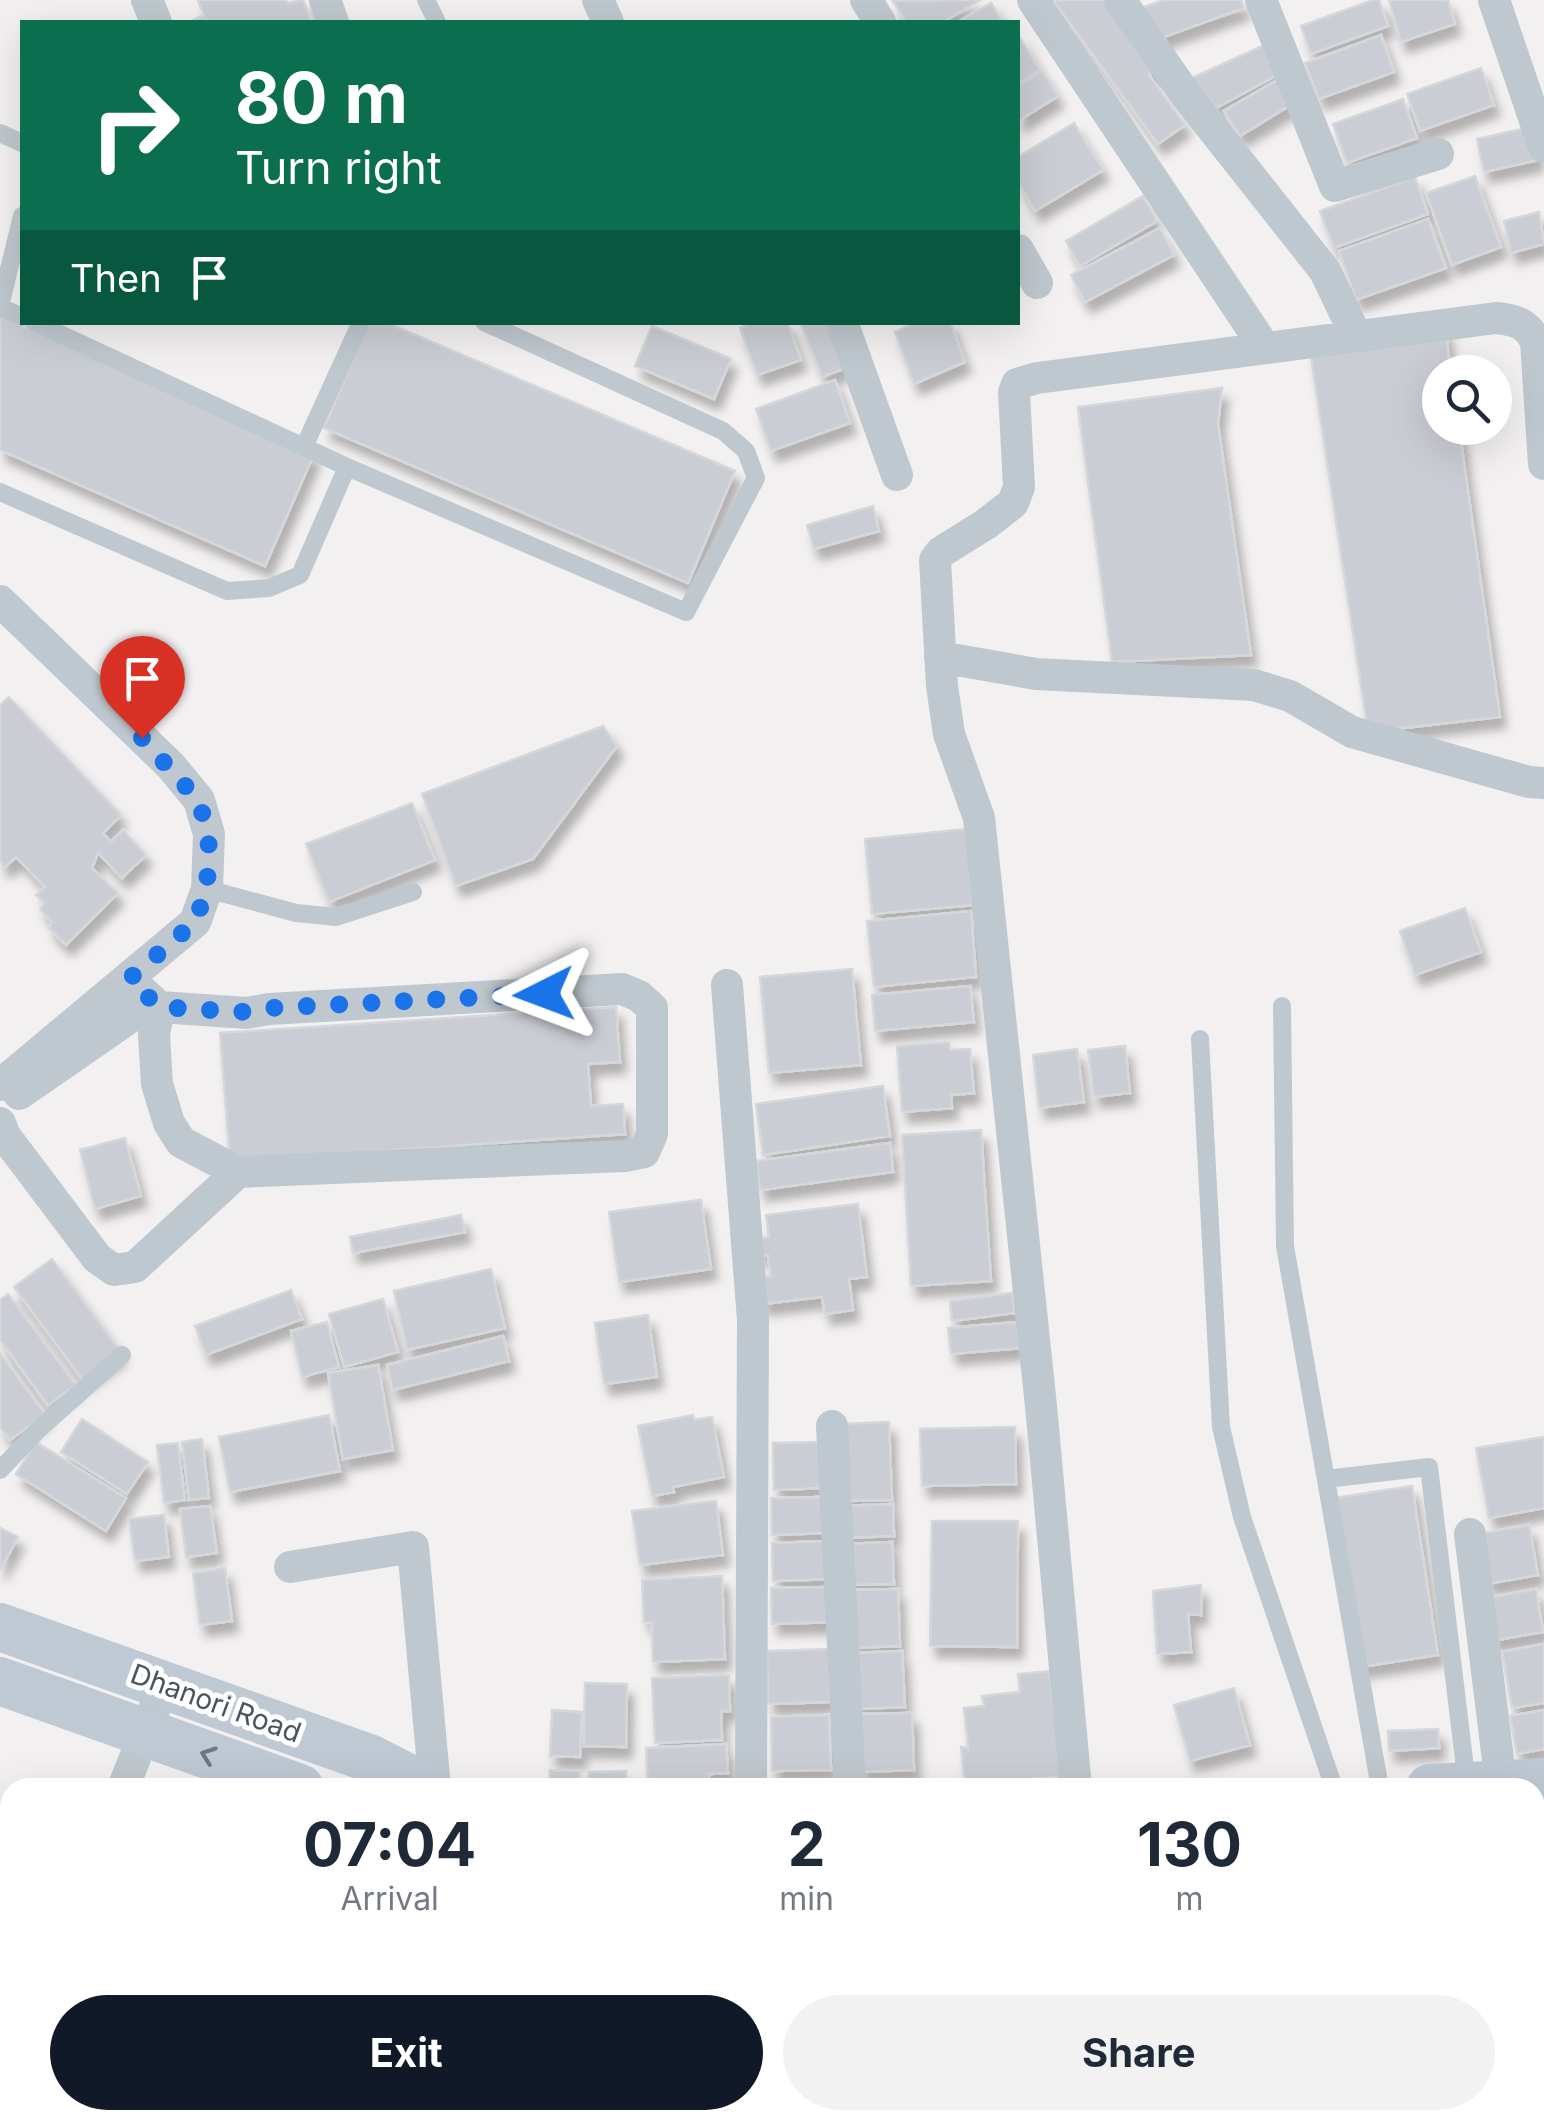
<!DOCTYPE html>
<style>
body{margin:0;font-family:Inter,sans-serif;background:#f2f2f3;color:#1f2937;height:100vh;display:flex;flex-direction:column;font-size:38px;white-space:nowrap}
*{box-sizing:border-box;margin:0}
p{font-size:32px;color:#747a83}
.icon{flex:none;width:55px;height:55px;fill:none;stroke:currentColor;stroke-width:2;stroke-linecap:round;stroke-linejoin:round}
.map{position:relative;flex:1;overflow:hidden}
.sheet{position:absolute;left:0px;top:1778px;width:1545px;height:352px;display:flex;flex-direction:column;background:#fff;border-radius:30px 30px 0 0;box-shadow:0 10px 40px #0002}
.sheet>*{flex:none}
.banner{position:absolute;left:20px;top:20px;width:1000px;height:305px;border-radius:0px;box-shadow:0 10px 40px #0002;background:#0b6e4f;color:#fff;overflow:hidden}
.fabs{position:absolute;left:1422px;top:355px;display:grid;gap:20px}
.fabs a{display:grid;place-items:center;width:90px;height:90px;border-radius:50%;background:#fff;box-shadow:0 10px 40px #0002;font-size:50px}
.pin{position:absolute;display:grid;place-items:center;width:85px;height:85px;color:#fff;margin:-102px -42px;border-radius:50% 50% 50% 0;rotate:-45deg;box-shadow:0 0 10px #0007}
.pin .icon{rotate:45deg}
.me{position:absolute;width:110px;margin:-55px;rotate:267deg;stroke-linejoin:round;filter:drop-shadow(0 0 8px #0008)}
.turn{display:flex;align-items:center;gap:35px;height:210px;padding:0 50px;font-size:45px}
.turn .icon{width:130px;height:130px;stroke-width:2.5}
.turn b{display:block;font-size:70px;line-height:85px}
.then{display:flex;align-items:center;height:95px;padding:0 50px;background:#0003;gap:20px;font-size:38px}
.eta{display:flex;justify-content:space-evenly;align-items:center;height:170px;text-align:center}
.eta b{font-size:60px;font-weight:700;line-height:70px}
.button{display:flex;gap:20px;margin-top:auto;padding:20px 50px}
.button a{flex:1;height:115px;border-radius:60px;background:#111827;color:#fff;font-size:40px;font-weight:700;line-height:115px;text-align:center}
.button a+a{background:#f2f2f3;color:#1f2937}
.map>svg:first-child{display:block}
.building{fill:#cacdd3;stroke:#d5d7db;stroke-width:2.5;filter:url(#shadow)}
.lines{fill:none;stroke-linecap:round;stroke-linejoin:round}
.lane{stroke:#bfc8ce;stroke-width:18}
.street{stroke:#bfc8ce;stroke-width:32}
.secondary{stroke:#bfc9d3;stroke-width:48}
.oneway{stroke:#6c7780}
.route{stroke:#1a73e8;stroke-width:18;stroke-dasharray:0 32.4}
.labels{text-anchor:middle;stroke-width:10;stroke-linejoin:round;paint-order:stroke}
.street-label{font-size:28px;fill:#49545d;stroke:#fff}
</style>
<div class="map">
<svg width="1544" height="2128" viewBox="0 0 1544 2128">
<defs>
<filter id="shadow"><feDropShadow dx="6" dy="11" stdDeviation="5" flood-color="#0004"/></filter>
</defs>
<rect width="100%" height="100%" fill="#f3f0f1"/>
<path class="building" d="M 198,0 L 286,0 L 287,3 L 303,0 L 312,22 L 208,22 L 206,19 L 194,22 L 193,20 L 204,15 Z
M 980,0 L 943,22 L 906,22 L 893,1 Z
M 1053,0 L 1108,0 L 1157,69 L 1149,75 L 1185,125 L 1158,144 Z
M 1164,0 L 1241,0 L 1244,8 L 1153,41 L 1141,8 Z
M 1373,0 L 1379,0 L 1388,26 L 1311,54 L 1301,26 Z
M 1389,0 L 1448,0 L 1455,24 L 1401,42 Z
M 991,3 L 1003,22 L 958,22 Z
M 1381,35 L 1394,72 L 1319,99 L 1305,63 Z
M 1020,38 L 1040,70 L 1018,84 L 1018,40 Z
M 1269,43 L 1283,72 L 1216,108 L 1192,78 Z
M 1481,68 L 1494,105 L 1420,131 L 1407,94 Z
M 1042,71 L 1058,96 L 1018,121 L 1018,86 Z
M 1284,76 L 1297,101 L 1240,136 L 1224,111 Z
M 1403,99 L 1417,138 L 1347,163 L 1333,124 Z
M 1074,123 L 1103,170 L 1035,211 L 1018,182 L 1018,157 Z
M 1531,127 L 1538,160 L 1484,172 L 1477,139 Z
M 1475,176 L 1501,247 L 1452,265 L 1426,193 Z
M 1415,177 L 1428,214 L 1334,248 L 1320,211 Z
M 1143,196 L 1157,221 L 1080,266 L 1066,241 Z
M 1539,212 L 1544,244 L 1511,253 L 1504,221 Z
M 1428,219 L 1446,268 L 1356,300 L 1339,251 Z
M 1160,228 L 1174,255 L 1085,302 L 1071,275 Z
M 0,316 L 314,454 L 265,566 L 0,450 Z
M 369,322 L 385,322 L 735,471 L 688,583 L 324,428 Z
M 754,322 L 787,322 L 801,360 L 757,375 L 740,328 Z
M 800,322 L 830,322 L 846,368 L 822,377 Z
M 917,322 L 950,322 L 965,362 L 914,384 L 895,332 Z
M 652,326 L 731,359 L 714,399 L 635,366 Z
M 1445,327 L 1451,372 L 1440,372 L 1440,428 L 1459,428 L 1500,717 L 1368,732 L 1310,351 Z
M 835,380 L 850,423 L 771,451 L 756,409 Z
M 1222,388 L 1218,424 L 1251,655 L 1112,662 L 1078,407 Z
M 873,506 L 879,531 L 814,549 L 807,525 Z
M 9,697 L 121,815 L 103,833 L 111,842 L 123,830 L 146,855 L 122,878 L 98,853 L 92,868 L 118,893 L 66,945 L 49,928 L 52,922 L 40,909 L 44,903 L 36,895 L 45,887 L 16,857 L 5,867 L 0,861 L 0,705 Z
M 603,726 L 617,746 L 533,859 L 456,886 L 422,794 Z
M 412,803 L 435,860 L 329,902 L 306,844 Z
M 966,829 L 973,905 L 872,914 L 865,839 Z
M 1465,908 L 1481,952 L 1415,975 L 1400,931 Z
M 971,911 L 976,977 L 874,987 L 867,921 Z
M 852,969 L 861,1065 L 769,1073 L 760,977 Z
M 970,986 L 974,1022 L 875,1031 L 872,995 Z
M 616,1007 L 620,1062 L 588,1064 L 591,1106 L 623,1104 L 625,1134 L 230,1161 L 220,1033 Z
M 949,1042 L 950,1050 L 970,1049 L 974,1093 L 951,1095 L 952,1108 L 902,1112 L 897,1046 Z
M 1125,1046 L 1130,1093 L 1094,1097 L 1088,1050 Z
M 1077,1049 L 1084,1102 L 1039,1108 L 1033,1055 Z
M 883,1086 L 890,1136 L 763,1155 L 756,1104 Z
M 981,1130 L 991,1281 L 911,1286 L 902,1135 Z
M 125,1138 L 141,1196 L 95,1209 L 80,1150 Z
M 890,1143 L 893,1172 L 760,1190 L 756,1161 Z
M 701,1200 L 711,1269 L 619,1282 L 609,1212 Z
M 858,1204 L 867,1277 L 849,1279 L 853,1310 L 825,1314 L 822,1297 L 762,1304 L 758,1278 L 771,1276 L 768,1255 L 760,1256 L 757,1239 L 769,1237 L 766,1215 Z
M 461,1215 L 465,1232 L 353,1253 L 350,1237 Z
M 52,1259 L 121,1352 L 83,1380 L 14,1287 Z
M 491,1269 L 505,1328 L 407,1350 L 394,1291 Z
M 291,1290 L 302,1319 L 206,1355 L 195,1326 Z
M 1012,1293 L 1015,1313 L 952,1321 L 950,1301 Z
M 8,1294 L 76,1385 L 48,1405 L 0,1340 L 0,1300 Z
M 383,1299 L 398,1352 L 344,1367 L 329,1314 Z
M 648,1315 L 657,1377 L 604,1384 L 595,1323 Z
M 327,1322 L 339,1367 L 302,1377 L 291,1331 Z
M 1018,1322 L 1020,1348 L 951,1354 L 948,1328 Z
M 503,1336 L 509,1361 L 393,1390 L 387,1365 Z
M 0,1353 L 45,1414 L 10,1440 L 0,1427 Z
M 378,1365 L 393,1450 L 343,1459 L 328,1373 Z
M 329,1415 L 340,1471 L 230,1492 L 219,1437 Z
M 693,1415 L 694,1420 L 712,1417 L 724,1477 L 673,1487 L 674,1492 L 652,1496 L 638,1426 Z
M 82,1419 L 148,1462 L 127,1494 L 61,1452 Z
M 889,1422 L 892,1500 L 843,1501 L 840,1424 Z
M 1015,1427 L 1016,1484 L 922,1486 L 920,1429 Z
M 1544,1437 L 1544,1508 L 1489,1518 L 1476,1448 Z
M 202,1439 L 209,1498 L 189,1500 L 182,1442 Z
M 36,1442 L 126,1498 L 106,1531 L 16,1474 Z
M 821,1442 L 822,1488 L 774,1490 L 773,1443 Z
M 178,1443 L 185,1500 L 164,1503 L 157,1445 Z
M 1412,1486 L 1438,1655 L 1354,1668 L 1328,1499 Z
M 825,1497 L 826,1533 L 772,1535 L 771,1498 Z
M 716,1501 L 723,1555 L 640,1565 L 632,1511 Z
M 893,1504 L 894,1536 L 844,1538 L 842,1506 Z
M 210,1506 L 217,1553 L 186,1557 L 180,1509 Z
M 164,1515 L 169,1557 L 135,1561 L 129,1519 Z
M 932,1521 L 1018,1521 L 1017,1647 L 930,1646 Z
M 1529,1525 L 1538,1575 L 1487,1584 L 1478,1534 Z
M 0,1528 L 18,1537 L 0,1570 Z
M 832,1541 L 833,1579 L 773,1581 L 772,1543 Z
M 892,1542 L 894,1584 L 846,1585 L 845,1544 Z
M 225,1568 L 232,1621 L 200,1625 L 193,1573 Z
M 722,1576 L 725,1659 L 653,1662 L 652,1622 L 644,1622 L 642,1580 Z
M 1201,1585 L 1201,1615 L 1188,1614 L 1191,1652 L 1157,1654 L 1153,1591 Z
M 833,1587 L 834,1622 L 772,1624 L 771,1588 Z
M 898,1589 L 900,1646 L 850,1648 L 848,1590 Z
M 1536,1589 L 1543,1632 L 1491,1641 L 1483,1599 Z
M 1544,1644 L 1544,1703 L 1512,1708 L 1502,1652 Z
M 829,1649 L 830,1702 L 768,1704 L 767,1651 Z
M 902,1651 L 905,1707 L 854,1709 L 852,1653 Z
M 1049,1671 L 1062,1776 L 965,1787 L 961,1747 L 968,1748 L 964,1708 L 984,1706 L 982,1696 L 1020,1692 L 1018,1674 Z
M 729,1675 L 730,1711 L 721,1711 L 722,1740 L 655,1743 L 652,1678 Z
M 585,1683 L 627,1684 L 626,1747 L 584,1746 Z
M 1234,1688 L 1250,1745 L 1190,1761 L 1174,1705 Z
M 552,1710 L 582,1712 L 580,1757 L 550,1756 Z
M 1544,1710 L 1544,1749 L 1517,1754 L 1510,1716 Z
M 912,1713 L 914,1770 L 859,1772 L 857,1714 Z
M 829,1715 L 831,1770 L 772,1771 L 771,1717 Z
M 1438,1729 L 1439,1748 L 1389,1751 L 1388,1731 Z
M 726,1744 L 728,1773 L 709,1774 L 710,1788 L 648,1788 L 646,1748 Z
M 550,1770 L 580,1771 L 579,1788 L 549,1788 Z
M 626,1771 L 627,1788 L 589,1788 L 588,1772 Z
M 3,1828 L 10,1831 L 10,1906 L 0,1903 Z"/>
<g class="lines">
<path class="lane" d="M 426,0 L 437,22
M 0,133 L 22,143
M 0,306 L 22,216
M 0,307 L 22,317
M 34,322 L 347,467 L 686,612 L 756,478 L 746,451 L 723,431 L 484,322
M 304,447 L 361,322
M 0,492 L 227,591 L 269,588 L 300,575 L 347,467
M 207,889 L 296,913 L 336,917 L 413,892
M 1282,1006 L 1285,1246 L 1380,1788
M 1200,1039 L 1221,1427 L 1242,1517 L 1334,1788
M 0,1470 L 39,1429 L 122,1355
M 1326,1479 L 1429,1467 L 1467,1785"/>
<path class="street" d="M 147,0 L 156,22
M 325,0 L 333,22
M 598,0 L 608,22
M 866,0 L 880,22
M 1033,0 L 1265,348
M 1120,0 L 1186,95 L 1325,271 L 1356,336
M 1261,0 L 1335,186 L 1438,154
M 1494,0 L 1544,147
M 1018,250 L 1037,283
M 842,322 L 897,475
M 0,601 L 171,766 L 199,800 L 209,834 L 207,889 L 195,922 L 0,1085
M 940,657 L 1036,674 L 1254,685 L 1290,696 L 1352,732 L 1529,782 L 1544,783
M 129,979 L 159,1007 L 154,1035 L 157,1084 L 169,1123 L 181,1142 L 238,1172 L 625,1156 L 644,1152 L 652,1134 L 652,1008 L 639,996 L 622,989 L 269,1009 L 247,1013 L 159,1007
M 727,985 L 753,1320 L 751,1788
M 19,1094 L 152,1002
M 0,1123 L 5,1136 L 97,1258 L 114,1270 L 135,1267 L 238,1172
M 832,1426 L 850,1788
M 1470,1534 L 1501,1784
M 290,1567 L 413,1547 L 435,1788
M 123,1788 L 164,1685
M 1076,1788 L 1041,1406 L 979,818 L 949,734 L 942,686 L 935,560 L 941,552 L 986,524 L 1013,503 L 1019,487 L 1014,392 L 1017,384 L 1037,378 L 1496,318 C 1516,320 1527,323 1536,342 L 1544,464
M 0,1936 L 10,1940
M 1535,2100 L 1544,2107"/>
<path class="secondary" d="M 0,1627 L 369,1758 L 428,1788
M 0,1681 L 300,1788
M 1430,1788 L 1544,1782
M 916,2120 L 931,2128
M 1027,2120 L 1043,2128"/>
</g>
<defs><path id="oneway-chevron" d="M-2-3.5L2.5 0L-2 3.5" fill="none" stroke-width="1.6" stroke-linecap="round" stroke-linejoin="round" transform="scale(2.5)"/></defs>
<use class="oneway" href="#oneway-chevron" transform="translate(208 1755) rotate(-160)"/>
<g class="lines">
<path class="route" d="M 142,738 L 198,800 L 209,834 L 207,889 L 195,922 L 129,979 L 159,1007 L 247,1012 L 269,1008 L 544,994"/>
</g>
<g class="labels">
<g class="street-label">
<text transform="translate(216 1703) rotate(20)" y="10">Dhanori Road</text>
</g>
</g>
</svg>
<div class="fabs">
<a><svg class="icon" aria-label="search" viewBox="0 0 24 24"><circle cx="10" cy="10" r="6"/><path d="M15 15l6 6"/></svg></a>
</div>
<div class="pin" style="left:142px;top:738px;background:#d93025"><svg class="icon" aria-label="arrive" viewBox="0 0 24 24"><path d="M6 21V4h12l-3 4 3 4H6"/></svg></div>
<svg class="me" style="left:544px;top:994px" viewBox="-20 -20 40 40"><path d="M0-17L14 15 0 8-14 15z" fill="#1a73e8" stroke="#fff" stroke-width="4"/></svg>
<div class="banner">
<div class="turn"><svg class="icon" aria-label="right" viewBox="0 0 24 24"><path d="M7 20v-9h11M14 6l5 5-5 5"/></svg><div><b>80 m</b>Turn right</div></div>
<div class="then">Then<svg class="icon" aria-label="arrive" viewBox="0 0 24 24"><path d="M6 21V4h12l-3 4 3 4H6"/></svg></div>
</div>
<section class="sheet">
<div class="eta">
<div><b>07:04</b><p>Arrival</p></div>
<div><b>2</b><p>min</p></div>
<div><b>130</b><p>m</p></div>
</div>
<div class="button"><a>Exit</a><a>Share</a></div>
</section>
</div>
